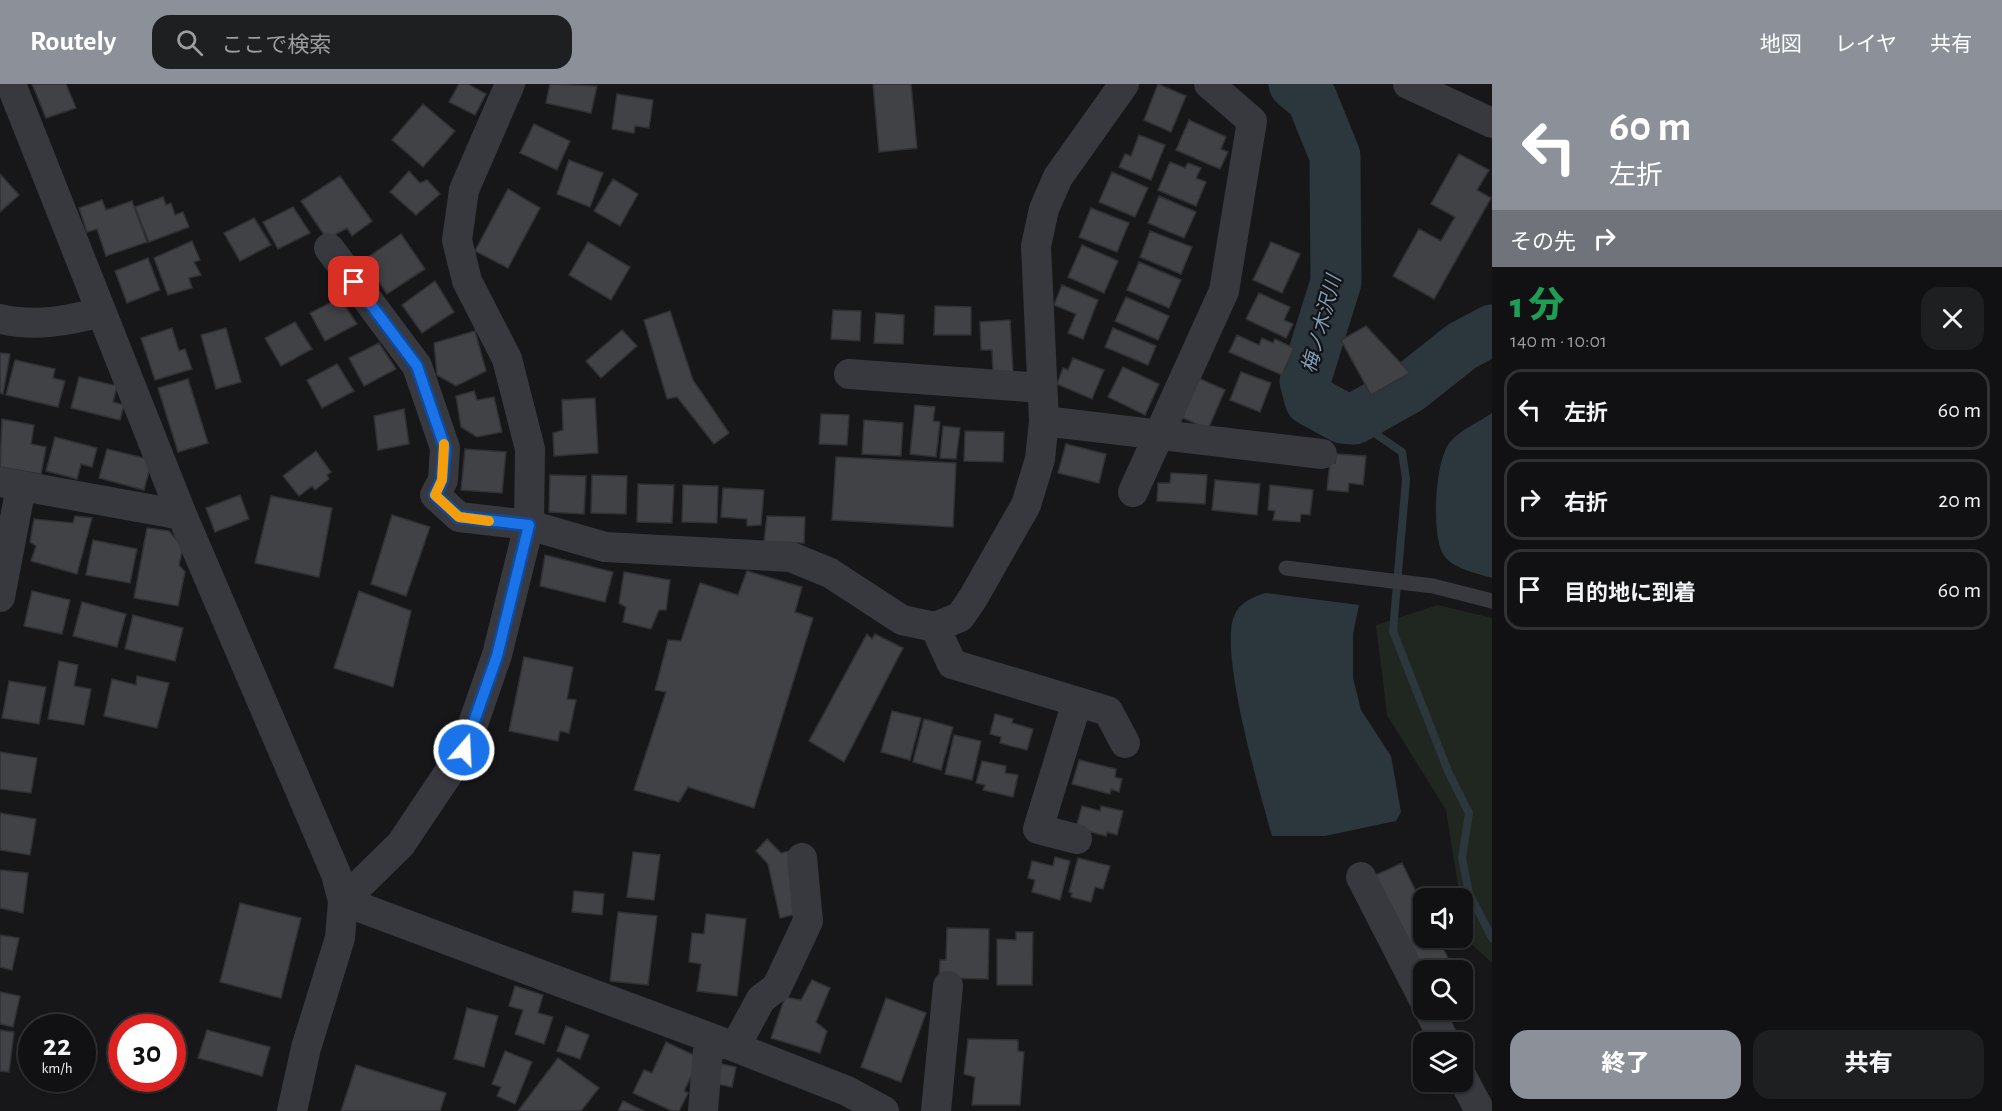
<!DOCTYPE html>
<html lang="ja">
<meta charset="utf-8">
<style>
body{margin:0;font-family:"Alegreya Sans","Noto Sans JP",sans-serif;background:#1e1f21;color:#f1f3f6;height:100vh;display:flex;flex-direction:column;font-size:22px;white-space:nowrap}
*{box-sizing:border-box;margin:0}
p{font-size:20px;color:#9c9da0}
.icon{flex:none;width:33px;height:33px;fill:none;stroke:currentColor;stroke-width:2;stroke-linecap:round;stroke-linejoin:round}
.map{position:relative;flex:1;overflow:hidden}
.drawer{display:flex;flex-direction:column;background:#111113;width:510px}
.drawer>*{flex:none}
.hud{background:#8c9099;color:#fff;overflow:hidden}
.tools{position:absolute;left:1413px;top:804px;display:grid;gap:12px}
.tools a{display:grid;place-items:center;width:60px;height:60px;border-radius:12px;background:#111113;box-shadow:0 2px 4px #0004,0 0 0 2px #303133;font-size:30px}
.speed{position:absolute;left:18px;top:930px;display:flex;gap:12px;font-size:30px;font-weight:700;text-align:center}
.speed>*{display:grid;place-content:center;width:78px;height:78px;border-radius:50%;background:#111113;box-shadow:0 2px 4px #0004,0 0 0 2px #303133;line-height:1}
.speed small{font-size:15px;font-weight:400}
.speed .limit{border:9px solid #d22;background:#fff;color:#111}
.pin{position:absolute;display:grid;place-items:center;width:51px;height:51px;color:#fff;margin:-26px;border-radius:12px;box-shadow:0 3px 9px #0006}
.me{position:absolute;width:66px;margin:-33px;rotate:19deg;stroke-linejoin:round;filter:drop-shadow(0 0 4px #0008)}
.turn{display:flex;align-items:center;gap:21px;height:126px;padding:0 18px;font-size:27px}
.turn .icon{width:78px;height:78px;stroke-width:2.5}
.turn b{display:block;font-size:42px;line-height:51px}
.then{display:flex;align-items:center;height:57px;padding:0 18px;background:#0003;gap:12px;font-size:22px}
.round{display:grid;place-items:center;flex:none;width:63px;height:63px;border-radius:18px;background:#1e1f21}
.head{display:flex;align-items:center;justify-content:space-between;height:102px;padding:0 18px}
h1{font-size:36px;font-weight:800;line-height:45px;color:#1e9e55}
.action{display:flex;gap:12px;margin-top:auto;padding:12px 18px}
.action a{flex:1;height:69px;border-radius:18px;background:#8c9099;color:#fff;font-size:24px;font-weight:800;line-height:69px;text-align:center}
.action a+a{background:#1e1f21;color:#f1f3f6}
ul{padding:0;list-style:none}
li{display:flex;align-items:center;gap:18px;height:81px;margin:0 12px 9px;padding:0 6px;border:3px solid #303133;border-radius:18px}
li div{flex:1}
li b{display:block;font-size:22px}
li em{font-style:normal}
header{display:flex;align-items:center;gap:36px;box-sizing:border-box;height:84px;padding:0 30px;background:#8c9099;color:#fff}
header strong{font-size:28px}
nav{display:flex;gap:33px;margin-inline-start:auto;font-size:21px}
.search{width:420px;height:54px;background:#1e1f21;display:flex;align-items:center;gap:15px;box-sizing:border-box;padding:0 21px;border-radius:18px;color:#9c9da0;font-size:22px}
main{display:flex;flex:1;min-height:0}
.map>svg:first-child{display:block}
.green{fill:#1f2720}
.water{fill:#2c363d}
.lines{fill:none;stroke-linecap:round;stroke-linejoin:round}
.stream{stroke:#2c363d;stroke-width:8}
.river{stroke:#2c363d;stroke-width:51}
.building{fill:#414246;stroke:#313135;stroke-width:1.5}
.lane{stroke:#38393e;stroke-width:15}
.street{stroke:#38393e;stroke-width:30}
.route-casing{stroke:#114b97;stroke-width:15}
.route{stroke:#1a73e8;stroke-width:10}
.slow{stroke:#f59e0b;stroke-width:10}
.labels{text-anchor:middle;stroke-width:4.5;stroke-linejoin:round;paint-order:stroke}
.water-label{font-size:20px;font-style:italic;fill:#7f9bb4;stroke:#121214}
</style>
<header>
<strong>Routely</strong>
<div class="search"><svg class="icon" aria-label="search" viewBox="0 0 24 24"><circle cx="10" cy="10" r="6"/><path d="M15 15l6 6"/></svg>ここで検索</div>
<nav><a>地図</a><a>レイヤ</a><a>共有</a></nav>
</header>
<main>
<div class="map">
<svg width="1492" height="1027" viewBox="0 0 1492 1027">
<rect width="100%" height="100%" fill="#171719"/>
<path class="green" d="M 1438,521 L 1492,534 L 1492,879 L 1466,855 L 1462,814 L 1460,814 L 1446,726 L 1387,631 L 1376,541 Z"/>
<path class="water" d="M 1492,329 L 1492,494 C 1477,489 1452,485 1443,470 C 1431,449 1435,376 1450,358 C 1460,346 1479,338 1492,329 Z
M 1266,509 L 1359,521 L 1353,550 L 1353,594 L 1361,626 L 1391,672 L 1401,728 L 1396,737 L 1325,752 L 1272,752 C 1260,709 1219,569 1234,532 C 1239,519 1254,512 1266,509 Z"/>
<g class="lines">
<path class="stream" d="M 1354,335 L 1402,368 L 1406,395 L 1393,547 L 1448,687 L 1469,729 L 1462,774 L 1469,809 L 1492,854"/>
<path class="river" d="M 1294,0 L 1312,15 L 1335,72 L 1336,198 L 1305,297 L 1310,316 L 1343,334 L 1354,335 L 1409,304 L 1462,262 L 1492,246"/>
</g>
<path class="building" d="M 32,0 L 66,0 L 76,24 L 46,34 Z
M 459,0 L 468,0 L 486,10 L 475,31 L 449,18 Z
M 550,0 L 597,2 L 591,29 L 546,19 Z
M 873,0 L 911,0 L 917,64 L 879,68 Z
M 1158,0 L 1186,12 L 1171,48 L 1144,36 Z
M 617,10 L 653,16 L 649,44 L 635,42 L 634,49 L 612,45 Z
M 423,20 L 455,47 L 423,83 L 392,56 Z
M 1189,36 L 1226,53 L 1221,65 L 1228,68 L 1220,85 L 1176,66 Z
M 534,40 L 570,57 L 557,86 L 520,69 Z
M 1139,51 L 1165,61 L 1151,96 L 1119,83 L 1125,70 L 1131,72 Z
M 1459,70 L 1489,86 L 1477,106 L 1491,114 L 1434,215 L 1393,192 L 1419,145 L 1441,157 L 1455,133 L 1431,120 Z
M 569,76 L 603,89 L 590,123 L 557,110 Z
M 1170,78 L 1185,84 L 1188,79 L 1201,84 L 1196,94 L 1206,98 L 1196,122 L 1158,106 Z
M 409,87 L 420,99 L 427,96 L 440,110 L 416,131 L 390,108 Z
M 1112,88 L 1148,104 L 1135,133 L 1099,118 Z
M 0,90 L 19,111 L 0,128 Z
M 340,92 L 372,137 L 352,152 L 347,144 L 327,155 L 301,117 Z
M 613,95 L 638,110 L 620,142 L 594,127 Z
M 508,105 L 540,124 L 508,184 L 475,167 Z
M 1159,112 L 1196,128 L 1184,154 L 1148,139 Z
M 163,113 L 166,121 L 171,119 L 175,131 L 183,128 L 189,143 L 149,158 L 135,123 Z
M 102,116 L 106,126 L 132,117 L 147,158 L 106,172 L 97,145 L 87,148 L 79,124 Z
M 293,123 L 310,149 L 278,165 L 263,138 Z
M 1091,124 L 1129,139 L 1117,168 L 1079,153 Z
M 254,134 L 271,161 L 240,177 L 224,149 Z
M 1150,147 L 1192,163 L 1181,190 L 1140,173 Z
M 401,150 L 425,185 L 387,210 L 364,176 Z
M 192,157 L 200,176 L 194,178 L 201,191 L 189,194 L 192,204 L 168,211 L 154,174 Z
M 588,158 L 630,183 L 611,216 L 569,191 Z
M 1271,158 L 1300,170 L 1282,209 L 1253,196 Z
M 1082,161 L 1118,177 L 1104,209 L 1068,193 Z
M 148,174 L 160,206 L 127,219 L 115,187 Z
M 1139,178 L 1181,196 L 1169,224 L 1127,206 Z
M 435,197 L 454,228 L 422,249 L 402,221 Z
M 1062,201 L 1098,216 L 1083,255 L 1068,249 L 1076,230 L 1054,221 Z
M 1259,209 L 1290,223 L 1284,236 L 1293,240 L 1286,254 L 1246,235 Z
M 1126,213 L 1169,232 L 1158,256 L 1115,237 Z
M 340,214 L 357,240 L 325,257 L 310,229 Z
M 935,222 L 971,223 L 971,251 L 934,251 Z
M 833,226 L 861,227 L 860,257 L 831,255 Z
M 670,227 L 693,296 L 729,349 L 714,360 L 677,313 L 667,315 L 644,236 Z
M 876,229 L 904,231 L 903,260 L 874,259 Z
M 1010,236 L 1013,288 L 993,289 L 992,266 L 981,266 L 980,238 Z
M 295,238 L 312,265 L 281,282 L 265,254 Z
M 1366,242 L 1410,289 L 1371,311 L 1341,256 Z
M 172,244 L 179,267 L 185,265 L 192,285 L 155,296 L 141,254 Z
M 226,244 L 241,298 L 216,305 L 201,251 Z
M 1113,244 L 1156,262 L 1148,281 L 1105,263 Z
M 622,246 L 637,262 L 601,294 L 586,277 Z
M 475,247 L 486,287 L 456,302 L 437,291 L 434,259 Z
M 1237,251 L 1259,261 L 1262,254 L 1273,259 L 1275,255 L 1294,264 L 1282,291 L 1229,268 Z
M 379,259 L 396,285 L 364,302 L 349,274 Z
M 0,269 L 10,270 L 3,310 L 0,309 Z
M 1073,274 L 1104,286 L 1092,315 L 1057,300 L 1063,284 L 1068,286 Z
M 15,276 L 55,285 L 53,294 L 65,297 L 58,323 L 6,311 Z
M 337,280 L 354,307 L 322,324 L 307,296 Z
M 1123,283 L 1159,300 L 1145,331 L 1108,313 Z
M 1241,288 L 1271,299 L 1260,328 L 1230,316 Z
M 79,293 L 117,302 L 113,318 L 124,321 L 120,336 L 71,324 Z
M 1198,294 L 1225,306 L 1208,345 L 1181,333 Z
M 188,295 L 208,359 L 178,368 L 158,304 Z
M 474,307 L 477,316 L 494,313 L 502,348 L 477,353 L 461,343 L 456,312 Z
M 595,314 L 598,369 L 554,372 L 553,349 L 563,346 L 562,316 Z
M 915,321 L 935,323 L 933,337 L 940,338 L 936,373 L 910,370 Z
M 404,325 L 409,360 L 378,366 L 374,332 Z
M 821,330 L 849,331 L 847,361 L 819,360 Z
M 2,335 L 34,341 L 31,360 L 46,363 L 41,390 L 0,383 Z
M 864,336 L 903,339 L 901,372 L 862,370 Z
M 943,342 L 960,344 L 956,375 L 940,374 Z
M 965,347 L 1004,348 L 1003,378 L 964,377 Z
M 55,353 L 97,364 L 92,383 L 81,380 L 77,395 L 46,387 Z
M 1066,360 L 1106,370 L 1099,399 L 1058,389 Z
M 107,365 L 152,376 L 144,406 L 99,394 Z
M 465,365 L 506,368 L 502,409 L 461,406 Z
M 316,367 L 331,388 L 327,391 L 329,395 L 315,406 L 312,402 L 299,412 L 283,392 Z
M 1336,370 L 1366,372 L 1363,401 L 1349,399 L 1348,408 L 1327,406 L 1330,378 L 1335,379 Z
M 836,373 L 956,379 L 953,443 L 832,436 Z
M 1171,389 L 1207,391 L 1205,420 L 1157,417 L 1158,399 L 1170,399 Z
M 550,391 L 586,392 L 584,430 L 549,428 Z
M 592,391 L 627,392 L 626,430 L 591,429 Z
M 1215,396 L 1260,400 L 1257,431 L 1212,426 Z
M 638,400 L 674,401 L 672,439 L 637,438 Z
M 683,401 L 718,402 L 717,439 L 682,438 Z
M 1270,401 L 1313,406 L 1310,431 L 1301,430 L 1300,438 L 1273,436 L 1275,427 L 1268,426 Z
M 723,404 L 764,406 L 761,441 L 747,442 L 747,435 L 721,433 Z
M 240,411 L 249,435 L 215,448 L 206,424 Z
M 271,412 L 332,424 L 319,493 L 255,479 Z
M 392,431 L 430,443 L 406,512 L 371,500 Z
M 75,432 L 92,434 L 77,490 L 31,477 L 36,462 L 30,458 L 34,435 L 73,439 Z
M 767,432 L 805,433 L 804,459 L 764,458 Z
M 147,444 L 169,447 L 183,463 L 179,481 L 185,488 L 178,522 L 134,514 Z
M 93,456 L 137,465 L 130,499 L 86,491 Z
M 545,471 L 613,488 L 605,518 L 540,502 Z
M 747,487 L 802,503 L 795,528 L 813,534 L 754,724 L 688,703 L 679,718 L 634,706 L 666,608 L 655,606 L 668,556 L 681,557 L 700,499 L 738,511 Z
M 624,488 L 670,496 L 666,526 L 659,526 L 651,545 L 623,538 L 626,523 L 619,519 Z
M 32,507 L 70,516 L 62,550 L 24,542 Z
M 359,507 L 411,527 L 393,603 L 334,584 Z
M 82,518 L 126,530 L 117,563 L 73,552 Z
M 133,531 L 183,544 L 175,577 L 125,565 Z
M 867,550 L 872,555 L 875,550 L 903,564 L 844,678 L 809,657 Z
M 524,573 L 573,583 L 567,615 L 576,616 L 569,649 L 560,647 L 558,657 L 509,647 Z
M 59,577 L 78,581 L 74,602 L 91,605 L 84,641 L 48,635 Z
M 137,592 L 169,599 L 157,644 L 104,632 L 112,595 L 136,601 Z
M 9,597 L 46,603 L 39,640 L 2,634 Z
M 892,627 L 921,634 L 910,676 L 881,668 Z
M 995,630 L 1013,635 L 1012,639 L 1033,645 L 1027,666 L 1000,659 L 1001,653 L 990,650 Z
M 924,635 L 953,643 L 941,686 L 913,678 Z
M 954,651 L 981,657 L 972,696 L 945,690 Z
M 0,668 L 37,674 L 31,709 L 0,705 Z
M 1079,676 L 1116,685 L 1115,693 L 1122,695 L 1119,708 L 1111,705 L 1110,710 L 1072,700 Z
M 982,677 L 1006,682 L 1005,689 L 1018,691 L 1013,713 L 983,706 L 985,701 L 976,699 Z
M 1082,722 L 1100,727 L 1101,722 L 1123,727 L 1117,751 L 1107,748 L 1106,752 L 1076,744 Z
M 0,729 L 36,735 L 30,771 L 0,766 Z
M 767,755 L 781,769 L 790,767 L 804,828 L 780,834 L 768,780 L 756,767 Z
M 633,768 L 660,771 L 654,816 L 627,813 Z
M 1055,773 L 1070,777 L 1060,816 L 1032,808 L 1035,796 L 1028,794 L 1032,777 L 1053,782 Z
M 1078,774 L 1110,782 L 1103,805 L 1095,803 L 1091,818 L 1071,813 L 1072,809 L 1069,808 Z
M 1402,779 L 1424,824 L 1424,854 L 1438,854 L 1454,886 L 1424,886 L 1369,794 Z
M 0,786 L 28,789 L 23,829 L 0,824 Z
M 574,807 L 604,810 L 602,831 L 572,828 Z
M 240,819 L 301,834 L 281,914 L 220,898 Z
M 618,828 L 657,832 L 648,901 L 610,897 Z
M 706,830 L 746,835 L 737,912 L 697,907 L 701,880 L 689,878 L 692,849 L 704,850 Z
M 947,844 L 989,845 L 988,895 L 939,894 L 940,876 L 946,876 Z
M 1016,848 L 1033,848 L 1032,901 L 997,901 L 997,855 L 1016,856 Z
M 0,851 L 19,854 L 12,886 L 0,883 Z
M 812,896 L 830,904 L 816,938 L 827,947 L 820,969 L 771,954 L 785,913 L 801,916 Z
M 515,902 L 543,911 L 538,929 L 553,933 L 544,960 L 515,950 L 523,926 L 509,922 Z
M 0,908 L 20,912 L 13,943 L 0,940 Z
M 886,914 L 926,929 L 901,998 L 861,983 Z
M 467,924 L 498,932 L 484,983 L 454,975 Z
M 566,942 L 589,951 L 580,975 L 557,967 Z
M 0,946 L 14,948 L 9,988 L 0,987 Z
M 207,946 L 270,963 L 262,992 L 198,974 Z
M 968,955 L 1018,956 L 1018,967 L 1024,968 L 1020,1021 L 972,1021 L 975,993 L 964,990 Z
M 666,958 L 700,974 L 684,1007 L 688,1009 L 679,1027 L 672,1027 L 633,1009 L 644,986 L 652,989 Z
M 505,967 L 532,978 L 515,1020 L 497,1012 L 501,1003 L 492,1000 Z
M 558,974 L 599,1004 L 581,1027 L 518,1027 Z
M 721,980 L 736,983 L 732,1003 L 717,1000 Z
M 356,981 L 446,1009 L 440,1027 L 341,1027 Z
M 623,1017 L 644,1027 L 618,1027 Z"/>
<g class="lines">
<path class="lane" d="M 1286,484 L 1433,502 L 1492,517"/>
<path class="street" d="M 11,0 L 182,431 L 336,790 L 343,817 L 340,854 L 306,964 L 292,1027
M 510,0 L 464,106 L 457,156 L 467,197 L 507,275 L 530,365 L 529,441 L 497,571 L 464,666 L 401,760 L 343,817 L 735,963 L 847,1007 L 884,1027
M 1408,0 L 1492,39
M 329,164 L 417,282 L 445,364 L 443,396 L 435,411 L 459,433 L 529,441 L 605,463 L 791,473 L 830,489 L 902,536 L 935,543 L 960,533 L 973,514 L 1026,421 L 1040,375 L 1044,337 L 1036,162 L 1044,125 L 1058,93 L 1124,0
M 0,235 C 34,243 68,237 101,228
M 849,290 L 1042,304
M 1044,337 L 1322,370
M 0,398 L 182,431
M 1133,408 L 1224,207 L 1252,37 L 1209,0
M 0,513 L 21,403
M 935,543 L 952,580 L 1108,627 L 1125,659
M 1077,618 L 1038,745 L 1077,755
M 1361,793 L 1424,916
M 1429,926 L 1445,958
M 735,963 L 761,915 L 777,903 L 808,837 L 802,774
M 1462,993 L 1480,1027
M 703,1027 L 709,954
M 936,1027 L 948,902"/>
</g>
<g class="lines">
<defs>
<path id="route" d="M 354,198 L 417,282 L 445,364 L 442,396 L 435,411 L 459,433 L 529,441 L 497,572 L 464,666"/>
</defs>
<use href="#route" class="route-casing"/>
<use href="#route" class="route"/>
<path class="slow" d="M 444,360 L 442,396 L 435,411 L 459,433 L 489,437"/>
</g>
<g class="labels">
<g class="water-label">
<text transform="translate(1321 240) rotate(-75)" y="7">梅ノ木沢川</text>
</g>
</g>
</svg>
<div class="tools">
<a><svg class="icon" aria-label="sound" viewBox="0 0 24 24"><path d="M4 9h4l5-4v14l-5-4H4zM17 9q2 3 0 6"/></svg></a>
<a><svg class="icon" aria-label="search" viewBox="0 0 24 24"><circle cx="10" cy="10" r="6"/><path d="M15 15l6 6"/></svg></a>
<a><svg class="icon" aria-label="layers" viewBox="0 0 24 24"><path d="M12 4l9 5-9 5-9-5zM3 14l9 5 9-5"/></svg></a>
</div>
<div class="speed"><div>22<small>km/h</small></div><div class="limit">30</div></div>
<div class="pin" style="left:354px;top:198px;background:#d93025"><svg class="icon" aria-label="arrive" viewBox="0 0 24 24"><path d="M6 21V4h12l-3 4 3 4H6"/></svg></div>
<svg class="me" style="left:464px;top:666px" viewBox="-20 -20 40 40"><circle r="17" fill="#1a73e8" stroke="#fff" stroke-width="3"/><path d="M0-11L8 9 0 5-8 9z" fill="#fff"/></svg>
</div>
<section class="drawer">
<div class="hud">
<div class="turn"><svg class="icon" aria-label="left" viewBox="0 0 24 24"><path d="M17 20v-9H6M10 6l-5 5 5 5"/></svg><div><b>60 m</b>左折</div></div>
<div class="then">その先<svg class="icon" aria-label="right" viewBox="0 0 24 24"><path d="M7 20v-9h11M14 6l5 5-5 5"/></svg></div>
</div>
<div class="head"><div><h1>1 分</h1><p>140 m · 10:01</p></div><a class="round"><svg class="icon" aria-label="close" viewBox="0 0 24 24"><path d="M6 6l12 12M18 6L6 18"/></svg></a></div>
<ul>
<li><svg class="icon" aria-label="left" viewBox="0 0 24 24"><path d="M17 20v-9H6M10 6l-5 5 5 5"/></svg><div><b>左折</b></div><em>60 m</em></li>
<li><svg class="icon" aria-label="right" viewBox="0 0 24 24"><path d="M7 20v-9h11M14 6l5 5-5 5"/></svg><div><b>右折</b></div><em>20 m</em></li>
<li><svg class="icon" aria-label="arrive" viewBox="0 0 24 24"><path d="M6 21V4h12l-3 4 3 4H6"/></svg><div><b>目的地に到着</b></div><em>60 m</em></li>
</ul>
<div class="action"><a>終了</a><a>共有</a></div>
</section>
</main>
